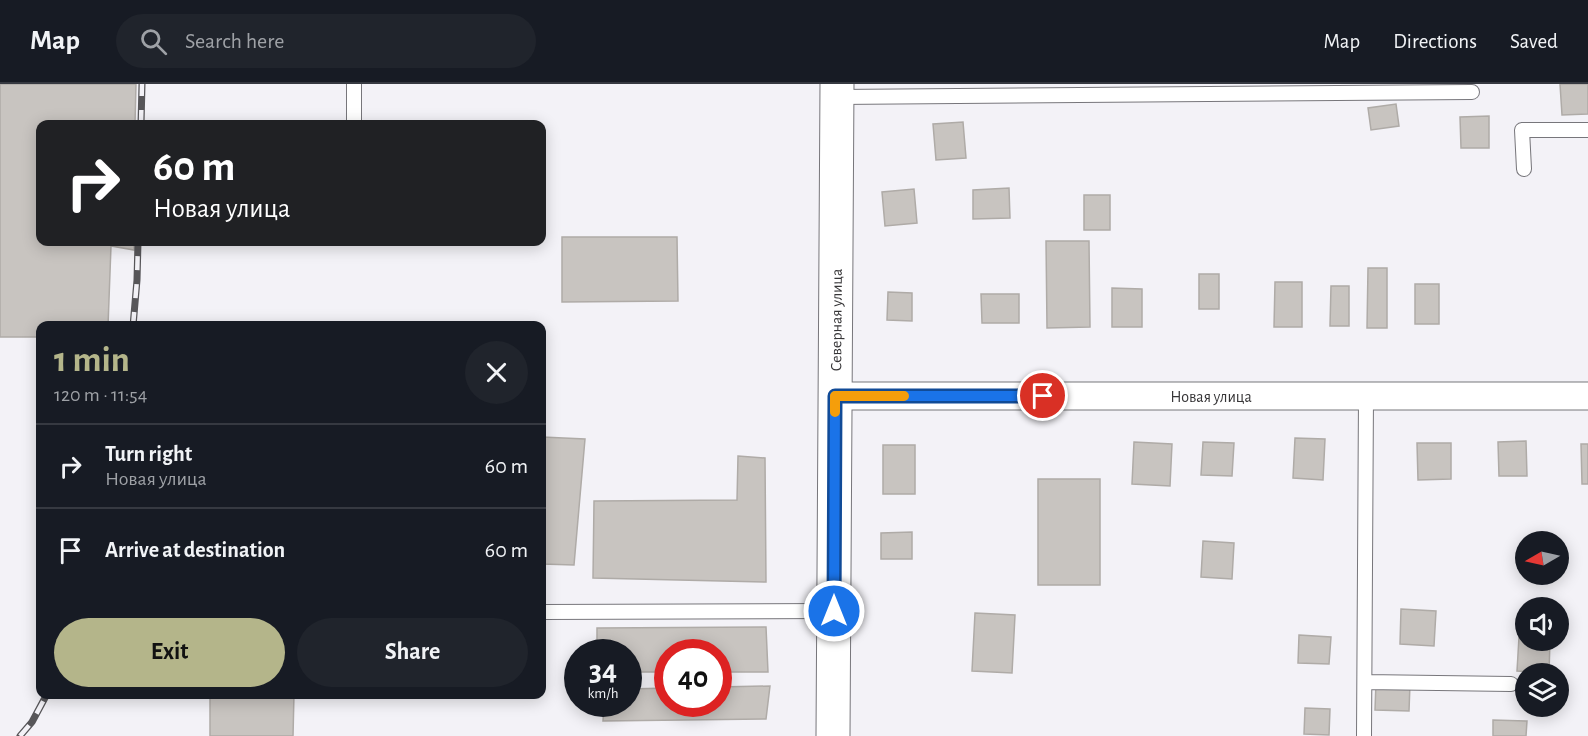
<!DOCTYPE html>
<meta charset="utf-8">
<style>
body{margin:0;font-family:"Alegreya Sans",sans-serif;background:#20242c;color:#f1f3f6;height:100vh;display:flex;flex-direction:column;font-size:22px;white-space:nowrap}
*{box-sizing:border-box;margin:0}
p{font-size:20px;color:#9ea1a6}
.icon{flex:none;width:33px;height:33px;fill:none;stroke:currentColor;stroke-width:2;stroke-linecap:round;stroke-linejoin:round}
.map{position:relative;flex:1;overflow:hidden}
.panel{position:absolute;left:36px;top:237px;width:510px;height:378px;display:flex;flex-direction:column;background:#171b24;border-radius:12px;box-shadow:0 3px 15px #0003}
.panel>*{flex:none}
.top-card{position:absolute;left:36px;top:36px;width:510px;height:126px;border-radius:12px;box-shadow:0 3px 15px #0003;background:#202124;color:#fff;overflow:hidden}
.needle{width:39px;rotate:261deg}
.fabs{position:absolute;left:1515px;top:447px;display:grid;gap:12px}
.fabs a{display:grid;place-items:center;width:54px;height:54px;border-radius:50%;background:#171b24;box-shadow:0 3px 15px #0003;font-size:30px}
.speed{position:absolute;left:564px;top:555px;display:flex;gap:12px;font-size:30px;font-weight:700;text-align:center}
.speed>*{display:grid;place-content:center;width:78px;height:78px;border-radius:50%;background:#171b24;box-shadow:0 3px 15px #0003;line-height:1}
.speed small{font-size:15px;font-weight:400}
.speed .limit{border:9px solid #d22;background:#fff;color:#111}
.pin{position:absolute;display:grid;place-items:center;width:51px;height:51px;color:#fff;margin:-26px;border:3px solid #fff;border-radius:50%;box-shadow:0 2px 6px #0007}
.me{position:absolute;width:66px;margin:-33px;rotate:0deg;stroke-linejoin:round;filter:drop-shadow(0 0 4px #0008)}
.turn{display:flex;align-items:center;gap:21px;height:126px;padding:0 18px;font-size:27px}
.turn .icon{width:78px;height:78px;stroke-width:2.5}
.turn b{display:block;font-size:42px;line-height:51px}
.round{display:grid;place-items:center;flex:none;width:63px;height:63px;border-radius:32px;background:#20242c}
.overview{display:flex;align-items:center;justify-content:space-between;height:102px;padding:0 18px}
h1{font-size:36px;font-weight:700;line-height:45px;color:#b4b58a}
.cta{display:flex;gap:12px;margin-top:auto;padding:12px 18px}
.cta a{flex:1;height:69px;border-radius:36px;background:#b4b58a;color:#111;font-size:24px;font-weight:700;line-height:69px;text-align:center}
.cta a+a{background:#20242c;color:#f1f3f6}
ul{padding:0;list-style:none}
li{display:flex;align-items:center;gap:18px;height:84px;padding:0 18px;border-top:2px solid #363941}
li div{flex:1}
li b{display:block;font-size:22px}
li em{font-style:normal}
header{display:flex;align-items:center;gap:36px;box-sizing:border-box;height:84px;padding:0 30px;background:#171b24;border-bottom:2px solid #363941}
header strong{font-size:28px}
nav{display:flex;gap:33px;margin-inline-start:auto;font-size:21px}
.search{width:420px;height:54px;background:#20242c;display:flex;align-items:center;gap:15px;box-sizing:border-box;padding:0 21px;border-radius:33px;color:#9ea1a6;font-size:22px}
.map>svg:first-child{display:block}
.building{fill:#c8c4c0;stroke:#afaba7;stroke-width:1.5}
.lines{fill:none;stroke-linecap:round;stroke-linejoin:round}
.lane-casing{stroke:#77767b;stroke-width:16}
.street-casing{stroke:#77767b;stroke-width:29}
.secondary-casing{stroke:#77767b;stroke-width:35}
.lane{stroke:#fff;stroke-width:14}
.street{stroke:#fff;stroke-width:27}
.secondary{stroke:#fff;stroke-width:33}
.rail-casing{stroke:#575659;stroke-width:7}
.rail{stroke:#f3f2f7;stroke-width:4.5;stroke-dasharray:14;stroke-linecap:butt}
.route-casing{stroke:#114b97;stroke-width:15}
.route{stroke:#1a73e8;stroke-width:10}
.slow{stroke:#f59e0b;stroke-width:10}
.labels{text-anchor:middle;stroke-width:4.5;stroke-linejoin:round;paint-order:stroke}
.street-label{font-size:16px;fill:#363537;stroke:#f3f2f7}
</style>
<header>
<strong>Map</strong>
<div class="search"><svg class="icon" aria-label="search" viewBox="0 0 24 24"><circle cx="10" cy="10" r="6"/><path d="M15 15l6 6"/></svg>Search here</div>
<nav><a>Map</a><a>Directions</a><a>Saved</a></nav>
</header>
<div class="map">
<svg width="1588" height="652" viewBox="0 0 1588 652">
<rect width="100%" height="100%" fill="#f3f2f7"/>
<path class="building" d="M 0,0 L 136,0 L 135,40 L 40,40 L 40,158 L 134,158 L 134,166 L 111,162 L 108,242 L 40,242 L 40,253 L 0,253 Z
M 1560,0 L 1588,0 L 1588,30 L 1562,31 Z
M 1396,20 L 1399,42 L 1371,46 L 1368,24 Z
M 1489,32 L 1489,64 L 1461,64 L 1460,33 Z
M 963,38 L 966,74 L 936,76 L 933,40 Z
M 1009,104 L 1010,134 L 973,135 L 973,106 Z
M 914,105 L 917,139 L 885,142 L 882,108 Z
M 1084,111 L 1110,111 L 1110,146 L 1084,146 Z
M 562,153 L 677,153 L 678,217 L 562,218 Z
M 1046,157 L 1089,157 L 1090,243 L 1047,244 Z
M 1368,184 L 1387,184 L 1387,244 L 1367,244 Z
M 1199,190 L 1219,190 L 1219,225 L 1199,225 Z
M 1275,198 L 1302,198 L 1302,243 L 1274,243 Z
M 1415,200 L 1439,200 L 1439,240 L 1415,240 Z
M 1331,202 L 1349,202 L 1349,242 L 1330,242 Z
M 1112,204 L 1142,205 L 1142,243 L 1112,243 Z
M 888,208 L 912,209 L 912,237 L 887,236 Z
M 981,210 L 1019,210 L 1019,239 L 982,239 Z
M 542,353 L 585,355 L 574,481 L 542,480 Z
M 1295,354 L 1325,355 L 1323,396 L 1293,394 Z
M 1526,357 L 1527,392 L 1499,392 L 1498,358 Z
M 1134,358 L 1172,360 L 1170,402 L 1132,400 Z
M 1203,358 L 1234,359 L 1232,392 L 1201,391 Z
M 1417,359 L 1451,359 L 1451,395 L 1418,396 Z
M 1581,360 L 1588,360 L 1588,400 L 1582,400 Z
M 883,361 L 915,361 L 915,410 L 883,410 Z
M 738,372 L 765,374 L 766,498 L 593,494 L 594,417 L 737,416 Z
M 1038,395 L 1100,395 L 1100,501 L 1038,501 Z
M 912,448 L 912,475 L 881,475 L 881,449 Z
M 1203,457 L 1234,459 L 1232,495 L 1201,493 Z
M 1401,525 L 1436,527 L 1434,562 L 1400,560 Z
M 975,529 L 1015,531 L 1012,589 L 972,587 Z
M 766,543 L 768,588 L 718,588 L 718,568 L 668,568 L 668,588 L 628,588 L 628,568 L 597,568 L 597,544 Z
M 1299,551 L 1331,553 L 1329,580 L 1298,579 Z
M 1519,553 L 1526,554 L 1526,556 L 1550,556 L 1549,589 L 1517,587 Z
M 1376,598 L 1410,600 L 1409,627 L 1375,626 Z
M 770,602 L 766,635 L 603,637 L 604,620 L 628,620 L 628,605 L 668,604 L 668,620 L 718,620 L 718,603 Z
M 210,610 L 294,610 L 293,652 L 210,652 Z
M 1305,624 L 1330,625 L 1329,651 L 1304,650 Z
M 1493,636 L 1527,637 L 1526,652 L 1493,652 Z"/>
<g class="lines">
<defs>
<path id="lane" d="M 837,13 L 1472,8
M 354,40 L 354,0
M 1524,85 L 1522,46 L 1588,46
M 542,528 L 834,527
M 1365,598 L 1511,600
M 1364,652 L 1366,312"/>
<g id="street">
<path id="s1" d="M 835,312 L 1588,312"/>
</g>
<g id="secondary">
<path id="s2" d="M 833,652 L 837,0"/>
</g>
</defs>
<use href="#lane" class="lane-casing"/>
<use href="#street" class="street-casing"/>
<use href="#secondary" class="secondary-casing"/>
<use href="#lane" class="lane"/>
<use href="#street" class="street"/>
<use href="#secondary" class="secondary"/>
<defs>
<path id="rail" d="M 141,40 L 142,0
M 133,242 L 137,196 L 138,158
M 20,652 L 32,638 L 47,610"/>
</defs>
<use href="#rail" class="rail-casing"/>
<use href="#rail" class="rail"/>
</g>
<g class="lines">
<defs>
<path id="route" d="M 834,527 L 835,312 L 1043,312"/>
</defs>
<use href="#route" class="route-casing"/>
<use href="#route" class="route"/>
<path class="slow" d="M 835,328 L 835,312 L 904,312"/>
</g>
<g class="labels">
<g class="street-label">
<text dy="6" stroke="none"><textPath href="#s2" startOffset="416">Северная улица</textPath></text>
<text dy="6" stroke="none"><textPath href="#s1" startOffset="376">Новая улица</textPath></text>
</g>
</g>
</svg>
<div class="fabs">
<a><svg class="needle" viewBox="-14 -14 28 28"><path d="M0-13l5 13h-10z" fill="#e53935"/><path d="M0 13l5-13h-10z" fill="#9ea1a6"/></svg></a>
<a><svg class="icon" aria-label="sound" viewBox="0 0 24 24"><path d="M4 9h4l5-4v14l-5-4H4zM17 9q2 3 0 6"/></svg></a>
<a><svg class="icon" aria-label="layers" viewBox="0 0 24 24"><path d="M12 4l9 5-9 5-9-5zM3 14l9 5 9-5"/></svg></a>
</div>
<div class="speed"><div>34<small>km/h</small></div><div class="limit">40</div></div>
<div class="pin" style="left:1043px;top:312px;background:#d93025"><svg class="icon" aria-label="arrive" viewBox="0 0 24 24"><path d="M6 21V4h12l-3 4 3 4H6"/></svg></div>
<svg class="me" style="left:834px;top:527px" viewBox="-20 -20 40 40"><circle r="17" fill="#1a73e8" stroke="#fff" stroke-width="3"/><path d="M0-11L8 9 0 5-8 9z" fill="#fff"/></svg>
<div class="top-card">
<div class="turn"><svg class="icon" aria-label="right" viewBox="0 0 24 24"><path d="M7 20v-9h11M14 6l5 5-5 5"/></svg><div><b>60 m</b>Новая улица</div></div>
</div>
<section class="panel">
<div class="overview"><div><h1>1 min</h1><p>120 m · 11:54</p></div><a class="round"><svg class="icon" aria-label="close" viewBox="0 0 24 24"><path d="M6 6l12 12M18 6L6 18"/></svg></a></div>
<ul>
<li><svg class="icon" aria-label="right" viewBox="0 0 24 24"><path d="M7 20v-9h11M14 6l5 5-5 5"/></svg><div><b>Turn right</b><p>Новая улица</p></div><em>60 m</em></li>
<li><svg class="icon" aria-label="arrive" viewBox="0 0 24 24"><path d="M6 21V4h12l-3 4 3 4H6"/></svg><div><b>Arrive at destination</b></div><em>60 m</em></li>
</ul>
<div class="cta"><a>Exit</a><a>Share</a></div>
</section>
</div>
